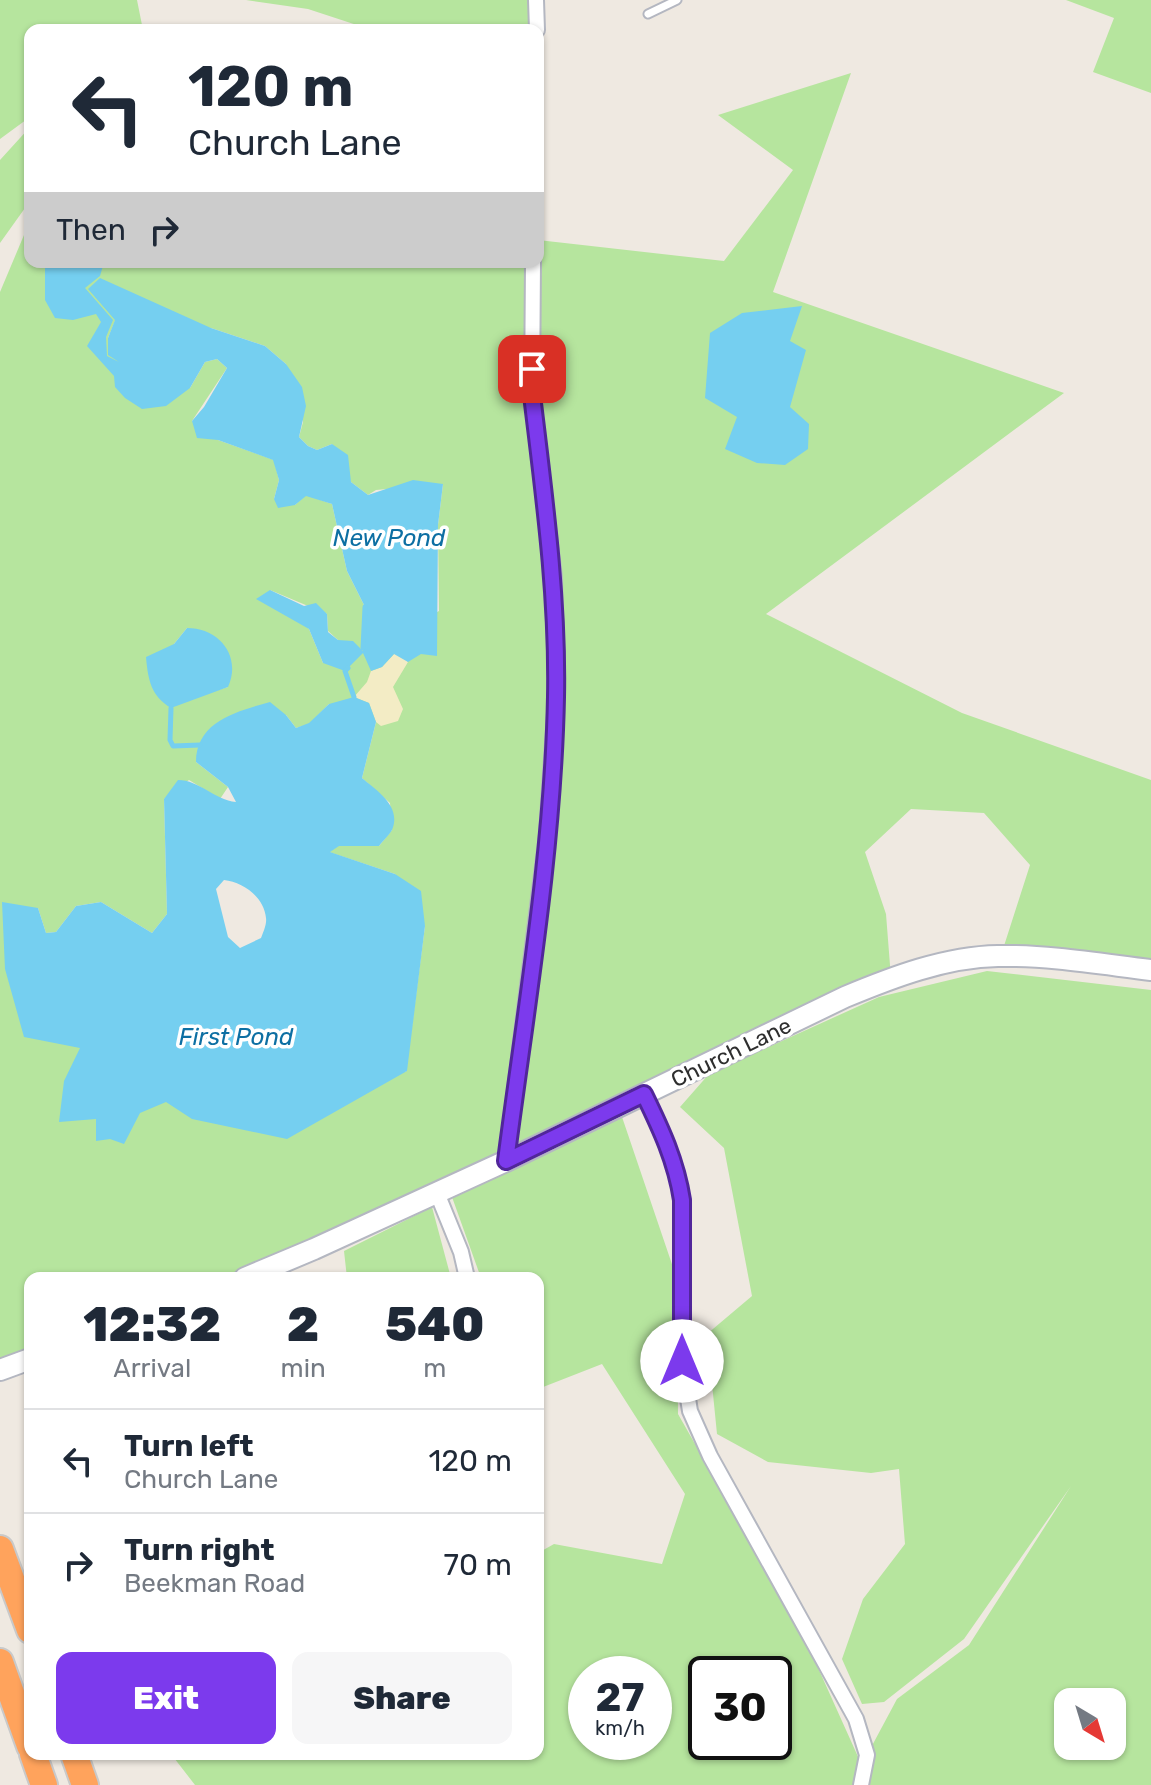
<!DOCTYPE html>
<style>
body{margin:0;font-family:Rubik,sans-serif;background:#f6f6f7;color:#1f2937;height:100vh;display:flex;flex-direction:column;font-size:30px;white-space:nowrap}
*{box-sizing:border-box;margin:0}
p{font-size:26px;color:#747a83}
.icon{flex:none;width:44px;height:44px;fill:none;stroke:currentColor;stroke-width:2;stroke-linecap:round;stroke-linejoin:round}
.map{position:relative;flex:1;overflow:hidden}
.side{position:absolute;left:24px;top:1272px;width:520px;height:488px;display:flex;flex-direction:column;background:#fff;border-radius:16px;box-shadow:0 2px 6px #0004}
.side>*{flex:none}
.hud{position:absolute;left:24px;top:24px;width:520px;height:244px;border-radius:16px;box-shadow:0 2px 6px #0004;background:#fff;color:#1f2937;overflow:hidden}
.needle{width:52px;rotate:142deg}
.tools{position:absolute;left:1054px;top:1688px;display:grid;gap:16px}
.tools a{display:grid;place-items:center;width:72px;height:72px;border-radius:16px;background:#fff;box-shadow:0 2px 6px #0004;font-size:40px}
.speed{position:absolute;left:568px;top:1656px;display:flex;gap:16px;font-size:40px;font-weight:700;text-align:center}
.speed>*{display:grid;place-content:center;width:104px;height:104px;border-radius:50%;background:#fff;box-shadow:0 2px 6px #0004;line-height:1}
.speed small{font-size:20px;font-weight:400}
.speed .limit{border:4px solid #111;border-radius:12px;background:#fff;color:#111}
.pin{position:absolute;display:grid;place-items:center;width:68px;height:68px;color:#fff;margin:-34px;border-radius:16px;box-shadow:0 4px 12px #0006}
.me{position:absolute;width:88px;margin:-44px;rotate:0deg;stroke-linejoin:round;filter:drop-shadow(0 0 6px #0008)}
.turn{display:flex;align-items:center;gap:28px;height:168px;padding:0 32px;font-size:36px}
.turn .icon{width:104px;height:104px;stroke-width:2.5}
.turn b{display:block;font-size:56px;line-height:68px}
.then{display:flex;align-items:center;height:76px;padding:0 32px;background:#0003;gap:16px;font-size:30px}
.eta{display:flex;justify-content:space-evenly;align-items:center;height:136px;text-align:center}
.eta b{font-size:48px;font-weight:800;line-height:56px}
.action{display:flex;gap:16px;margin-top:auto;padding:16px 32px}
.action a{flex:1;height:92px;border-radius:16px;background:#7c3aed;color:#fff;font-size:32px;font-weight:800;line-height:92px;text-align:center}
.action a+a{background:#f6f6f7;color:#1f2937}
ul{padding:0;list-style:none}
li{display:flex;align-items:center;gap:24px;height:104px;padding:0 32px;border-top:2px solid #e0e1e3}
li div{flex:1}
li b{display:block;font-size:30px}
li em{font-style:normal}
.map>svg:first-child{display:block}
.green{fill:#b6e59e;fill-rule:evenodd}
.sand{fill:#f3ecc5}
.water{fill:#75cff0;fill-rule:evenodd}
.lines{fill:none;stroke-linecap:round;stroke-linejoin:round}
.stream{stroke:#75cff0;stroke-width:5}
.lane-casing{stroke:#b4b7c1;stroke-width:11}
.street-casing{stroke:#b4b7c1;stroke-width:18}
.secondary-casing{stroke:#b4b7c1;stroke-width:24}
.highway-casing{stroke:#c9c9c9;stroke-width:30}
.lane{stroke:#fff;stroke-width:7}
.street{stroke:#fff;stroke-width:14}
.secondary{stroke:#fff;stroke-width:20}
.highway{stroke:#ffa35c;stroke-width:26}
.route-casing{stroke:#51269a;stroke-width:20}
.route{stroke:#7c3aed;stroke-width:14}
.labels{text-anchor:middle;stroke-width:7;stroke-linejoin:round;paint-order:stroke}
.street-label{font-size:22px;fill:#2e2e2e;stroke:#fff}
.water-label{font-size:24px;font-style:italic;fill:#0d6fa3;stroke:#fff}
</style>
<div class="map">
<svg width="1151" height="1785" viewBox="0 0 1151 1785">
<rect width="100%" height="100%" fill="#efe9e1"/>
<path class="green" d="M 0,0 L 137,0 L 143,30 L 30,30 L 30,117 L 0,139 Z
M 246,0 L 536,0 L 537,30 L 372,30 L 308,9 Z
M 1066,0 L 1151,0 L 1151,93 L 1093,72 L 1114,18 Z
M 851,73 L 773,292 L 1064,393 L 766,614 L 962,713 L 1151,780 L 1151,963 L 1003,949 L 1030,865 L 984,813 L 911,809 L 865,852 L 886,914 L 891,978 L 245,1278 L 30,1278 L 30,1359 L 0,1370 L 0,292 L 24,235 L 30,230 L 30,262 L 533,262 L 532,395 L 552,555 L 534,262 L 538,262 L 538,240 L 724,261 L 793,170 L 718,115 ZM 115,321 L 211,328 L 265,346 L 286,364 L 303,422 L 299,437 L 308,446 L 317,450 L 332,444 L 351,482 L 368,495 L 376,490 L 443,484 L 438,525 L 439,611 L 363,652 L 365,607 L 347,571 L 332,504 L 306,495 L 295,505 L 274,499 L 279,480 L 274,460 L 218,440 L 192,421 L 227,368 L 217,359 L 205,362 L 190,388 L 137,387 L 166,371 L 166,358 L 154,345 L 143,346 L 120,361 L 108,338 ZM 270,590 L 327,614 L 328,631 L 338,640 L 323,663 L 309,629 ZM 187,628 L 228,687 L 205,694 L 174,644 ZM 329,704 L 376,722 L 362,778 L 390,803 L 392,830 L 379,846 L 338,846 L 329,852 L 395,874 L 425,926 L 406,1072 L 5,969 L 38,908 L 46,933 L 56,932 L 76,906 L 101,902 L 152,933 L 167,914 L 164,799 L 189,780 L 220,799 L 228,787 L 196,762 L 286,715 L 296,728 L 309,724 Z
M 30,127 L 30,201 L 0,243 L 0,160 Z
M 987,971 L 1151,990 L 1151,1785 L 195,1785 L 171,1754 L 538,1754 L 538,1553 L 554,1544 L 662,1564 L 685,1494 L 602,1364 L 538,1389 L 538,1278 L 481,1278 L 452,1197 L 621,1114 L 677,1279 L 678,1414 L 801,1630 L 864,1770 L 867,1755 L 897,1699 L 969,1645 L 1071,1486 L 964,1639 L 884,1702 L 862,1704 L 842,1659 L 863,1599 L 905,1544 L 899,1469 L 871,1473 L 768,1462 L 717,1434 L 707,1334 L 752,1296 L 724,1148 L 680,1107 L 709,1074 L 879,997 ZM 586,1674 L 654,1674 L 654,1742 L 586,1742 ZM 706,1674 L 774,1674 L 774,1742 L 706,1742 ZM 1068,1702 L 1112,1702 L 1112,1746 L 1068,1746 Z
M 432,1207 L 451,1278 L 347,1278 L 344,1251 Z"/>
<path class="sand" d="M 394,654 L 400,654 L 408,662 L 393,687 L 403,709 L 398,721 L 381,726 L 376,722 L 369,703 L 354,697 L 367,682 L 371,671 L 382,667 Z"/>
<path class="water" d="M 45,262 L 104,262 L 100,276 L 85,288 L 113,320 L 106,337 L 107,356 L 119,362 L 108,355 L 108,338 L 115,320 L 88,289 L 100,278 L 211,328 L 265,346 L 286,364 L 302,387 L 306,406 L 299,437 L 308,446 L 317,450 L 332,444 L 348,455 L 351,482 L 368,495 L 413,480 L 443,484 L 438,525 L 437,656 L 421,654 L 408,662 L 394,654 L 382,667 L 371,671 L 363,653 L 345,671 L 323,663 L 309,629 L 256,599 L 270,590 L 304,606 L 316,603 L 327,614 L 328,632 L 338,640 L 353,641 L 363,651 L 365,607 L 347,571 L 332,504 L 306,496 L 295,505 L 278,508 L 274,499 L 279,480 L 273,460 L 218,440 L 197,438 L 192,421 L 204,407 L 227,368 L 217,359 L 205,362 L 190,388 L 166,406 L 142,409 L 125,398 L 115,387 L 114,376 L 87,346 L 101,322 L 96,314 L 73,320 L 55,318 L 45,300 Z
M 802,306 L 790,341 L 806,350 L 790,407 L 809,424 L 808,449 L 785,465 L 757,463 L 725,449 L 737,417 L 705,398 L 710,333 L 742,313 Z
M 187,628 C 219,628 242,656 228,687 L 171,708 C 151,696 148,680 146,657 L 174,644 Z
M 354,697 L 369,703 L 376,722 L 362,778 C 377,791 402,806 392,830 C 389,835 383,841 379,846 L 339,846 L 330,852 L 395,874 L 421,891 L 425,926 L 407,1071 L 287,1139 L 192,1119 L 166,1102 L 140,1113 L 124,1144 L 110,1139 L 96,1141 L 96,1119 L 59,1122 L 64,1081 L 80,1048 L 24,1037 L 5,969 L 2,902 L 38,908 L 46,933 L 56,932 L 76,906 L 101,902 L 152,933 L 167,914 L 164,799 L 178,780 C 199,780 215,800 236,802 L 228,787 L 196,762 C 196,721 238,711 270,702 L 286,715 L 296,728 L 309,723 L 329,704 ZM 224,880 C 243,882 264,897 266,918 C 267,924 263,933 261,938 L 240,948 L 228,937 L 216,889 Z"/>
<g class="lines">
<path class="stream" d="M 363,648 L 365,607
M 348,668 L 345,671 L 354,697
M 171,708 L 170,740 L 173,746 L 200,745"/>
<defs>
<path id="lane" d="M 648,14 L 677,0"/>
<path id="street" d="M 536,0 L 537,30
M 644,1094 C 660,1129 677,1161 682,1200 L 682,1361 L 690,1411 L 710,1456 L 856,1719 L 867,1755 L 861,1785
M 506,1161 L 547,834 L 556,697 L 554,577 L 532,395 L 533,262
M 437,1193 L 461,1252 L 467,1278"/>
<path id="secondary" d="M 245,1278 L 314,1249 L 506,1161 L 845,997 C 893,977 945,957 998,956 C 1049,955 1101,964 1151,970
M 0,1370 L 30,1359"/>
<path id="highway" d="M 0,1549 L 30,1630
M 0,1662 L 30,1746
M 33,1754 L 44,1785
M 74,1754 L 85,1785"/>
</defs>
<use href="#lane" class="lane-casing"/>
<use href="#street" class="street-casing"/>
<use href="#secondary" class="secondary-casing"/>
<use href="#highway" class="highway-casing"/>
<use href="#lane" class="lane"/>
<use href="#street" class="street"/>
<use href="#secondary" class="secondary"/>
<use href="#highway" class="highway"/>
</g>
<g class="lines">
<defs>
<path id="route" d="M 532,369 L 532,395 C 544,495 558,596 556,697 C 553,852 526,1007 506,1161 L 644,1094 C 661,1129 676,1161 682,1200 L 682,1361"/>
</defs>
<use href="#route" class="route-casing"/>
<use href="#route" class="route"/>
</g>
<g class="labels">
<g class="street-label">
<text transform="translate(731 1052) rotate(-26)" y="8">Church Lane</text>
</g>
<g class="water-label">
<text x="389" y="546">New Pond</text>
<text x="236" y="1045">First Pond</text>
</g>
</g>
</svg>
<div class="tools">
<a><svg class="needle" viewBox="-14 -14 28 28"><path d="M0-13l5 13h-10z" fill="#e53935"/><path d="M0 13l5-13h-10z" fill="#747a83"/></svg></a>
</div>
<div class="speed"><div>27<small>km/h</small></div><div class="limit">30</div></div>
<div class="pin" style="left:532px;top:369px;background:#d93025"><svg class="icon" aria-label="arrive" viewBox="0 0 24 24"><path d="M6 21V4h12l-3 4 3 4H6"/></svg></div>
<svg class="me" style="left:682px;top:1361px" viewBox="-20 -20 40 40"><circle r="19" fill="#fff"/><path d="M0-13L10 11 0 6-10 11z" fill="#7c3aed"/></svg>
<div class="hud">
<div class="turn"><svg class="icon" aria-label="left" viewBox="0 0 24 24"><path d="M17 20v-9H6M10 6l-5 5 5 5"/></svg><div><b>120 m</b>Church Lane</div></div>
<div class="then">Then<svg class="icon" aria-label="right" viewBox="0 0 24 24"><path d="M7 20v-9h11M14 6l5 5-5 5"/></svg></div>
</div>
<section class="side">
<div class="eta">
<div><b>12:32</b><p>Arrival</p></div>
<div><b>2</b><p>min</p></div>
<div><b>540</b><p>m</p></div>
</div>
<ul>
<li><svg class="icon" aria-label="left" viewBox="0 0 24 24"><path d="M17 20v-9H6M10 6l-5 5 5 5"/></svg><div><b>Turn left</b><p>Church Lane</p></div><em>120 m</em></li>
<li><svg class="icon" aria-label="right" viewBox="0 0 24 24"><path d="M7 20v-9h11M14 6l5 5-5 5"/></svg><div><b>Turn right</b><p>Beekman Road</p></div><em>70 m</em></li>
</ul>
<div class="action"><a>Exit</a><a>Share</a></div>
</section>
</div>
